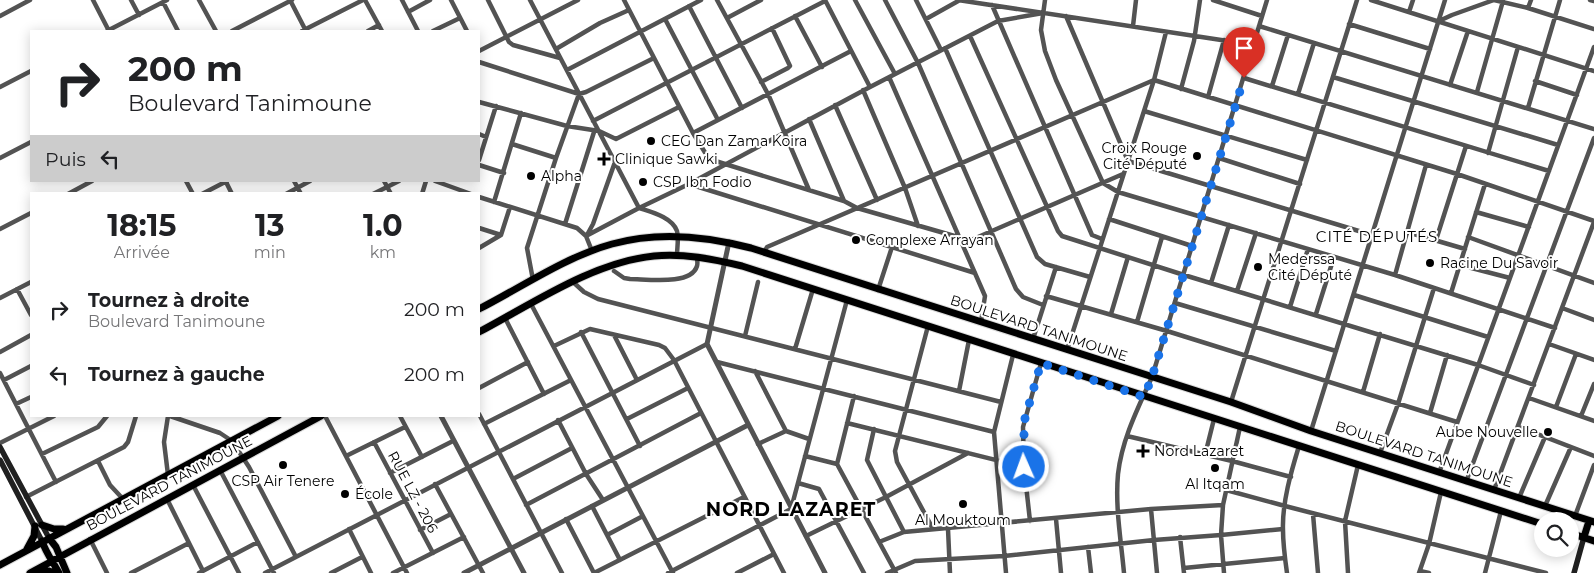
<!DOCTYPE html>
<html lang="fr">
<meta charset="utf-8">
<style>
body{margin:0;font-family:Montserrat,sans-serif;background:#f6f6f6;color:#202124;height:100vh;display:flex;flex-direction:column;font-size:19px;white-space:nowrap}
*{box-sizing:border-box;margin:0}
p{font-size:16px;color:#757577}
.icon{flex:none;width:28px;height:28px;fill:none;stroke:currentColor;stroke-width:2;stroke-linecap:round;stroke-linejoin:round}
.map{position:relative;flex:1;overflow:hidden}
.sheet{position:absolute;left:30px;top:192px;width:450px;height:225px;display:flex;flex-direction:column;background:#fff;border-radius:0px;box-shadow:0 2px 12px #0003}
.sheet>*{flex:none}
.top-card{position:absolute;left:30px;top:30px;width:450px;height:152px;border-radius:0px;box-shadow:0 2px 12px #0003;background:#fff;color:#202124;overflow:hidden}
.fabs{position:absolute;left:1534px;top:512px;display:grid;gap:10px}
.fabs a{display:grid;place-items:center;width:45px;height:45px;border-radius:50%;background:#fff;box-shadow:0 2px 12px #0003;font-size:25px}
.pin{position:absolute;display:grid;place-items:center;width:42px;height:42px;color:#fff;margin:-51px -21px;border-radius:50% 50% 50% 0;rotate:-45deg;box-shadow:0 0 5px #0007}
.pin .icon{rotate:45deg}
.me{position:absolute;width:55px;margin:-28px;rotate:358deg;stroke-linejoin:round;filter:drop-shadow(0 0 4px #0008)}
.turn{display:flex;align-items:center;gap:18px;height:105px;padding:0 15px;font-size:22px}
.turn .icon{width:65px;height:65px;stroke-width:2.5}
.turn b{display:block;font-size:35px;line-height:42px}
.then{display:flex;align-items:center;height:48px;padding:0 15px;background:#0003;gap:10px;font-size:19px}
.eta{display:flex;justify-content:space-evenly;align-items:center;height:85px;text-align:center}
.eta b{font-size:30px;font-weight:700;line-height:35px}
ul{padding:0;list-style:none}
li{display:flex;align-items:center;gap:15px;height:65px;padding:0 15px}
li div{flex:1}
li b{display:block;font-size:19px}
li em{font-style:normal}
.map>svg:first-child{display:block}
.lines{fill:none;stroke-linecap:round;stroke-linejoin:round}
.primary-casing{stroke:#dbdbdb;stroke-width:9}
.minor{stroke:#535353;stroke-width:4.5}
.tertiary{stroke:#535353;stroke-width:5}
.secondary{stroke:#202020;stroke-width:5.5}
.primary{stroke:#000;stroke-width:7}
.route{stroke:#1a73e8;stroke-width:9;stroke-dasharray:0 16.2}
.poi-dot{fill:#000;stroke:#fff;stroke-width:2}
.labels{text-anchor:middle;stroke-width:4;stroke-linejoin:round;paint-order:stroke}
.poi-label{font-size:14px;fill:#000;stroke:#fff;text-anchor:start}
.street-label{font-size:14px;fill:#000;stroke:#fff}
.neighbourhood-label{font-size:15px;letter-spacing:1px;fill:#000;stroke:#fff}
.district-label{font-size:19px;font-weight:bold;letter-spacing:1px;fill:#000;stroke:#fff}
</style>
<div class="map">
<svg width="1594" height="573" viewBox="0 0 1594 573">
<rect width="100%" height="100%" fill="#fff"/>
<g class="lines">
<defs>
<path id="primary" d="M 479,309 C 522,287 565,257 612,244 C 658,231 706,236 751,248 L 1231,402 L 1311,431 L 1594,522
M 479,332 C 532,304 593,262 654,256 C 683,253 713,259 742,266 L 1542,524
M 42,525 L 54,529 L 63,529
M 1570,533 L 1594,541
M 1584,537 L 1589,521
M 49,538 L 56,547 L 67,573
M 42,541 C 46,553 53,562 59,573
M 27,549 L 34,536 L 35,526
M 0,565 L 278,416
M 38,570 L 46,570 L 55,573
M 30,573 L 321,416"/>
</defs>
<use href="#primary" class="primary-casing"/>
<path class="minor" d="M 93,0 L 109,31
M 131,0 L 139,15
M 199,0 L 216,31
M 290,0 L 306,31
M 365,0 L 382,31
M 402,0 L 418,31
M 451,0 L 467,31
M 488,0 L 509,42 L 513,45 L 560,58
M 530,0 L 639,208 C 651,212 672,217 677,231 C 679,238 677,248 677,255
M 624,0 L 693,133 L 709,159 L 844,201 L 857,208 L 958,237
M 717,0 L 768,94 L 809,190
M 825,0 L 870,87
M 855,0 L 895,74
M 885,0 L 918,63 L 1016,289 L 1023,297 L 1043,305
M 916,0 L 941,50
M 958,0 L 1254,45
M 1045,0 L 1041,30 L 1045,51 L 1056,80 L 1103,183 L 1118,192 L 1395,275 L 1555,328
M 1213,0 L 1262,16
M 1371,0 L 1594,71
M 1590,0 L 1594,1
M 163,2 L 178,31
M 992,5 L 1092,235 L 1102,239
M 689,6 L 742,108
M 1528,8 L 1531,0
M 408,12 L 430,0
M 1409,12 L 1413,0
M 0,16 L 30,0
M 795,16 L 822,67
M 1066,16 L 1128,161 L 1372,235
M 727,18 L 761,0
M 665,19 L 718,120
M 926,19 L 960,0
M 1439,21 L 1452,15 L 1494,0 L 1528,8 L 1594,29
M 1349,24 L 1430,49
M 1133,26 L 1136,0
M 1259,26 L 1594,129
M 107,31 L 167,0
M 232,31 L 292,0
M 302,31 L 363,0
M 368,31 L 379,25
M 433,31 L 460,18
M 970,36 L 1058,231 L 1062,236 L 1184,275 L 1478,365 L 1534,385
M 945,48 L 1037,257 L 1045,264 L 1090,277
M 556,49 L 600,23 L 629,10
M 479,51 L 578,0
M 479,62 L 579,94 L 586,92 L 654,58
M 567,70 L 701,0
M 889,77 L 985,296 L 981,322
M 1333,77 L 1558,145
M 1244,78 L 1549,171
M 1535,81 L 1577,95
M 761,82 L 788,68 L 790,66 L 772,28
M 1450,85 L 1468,31
M 1272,86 L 1288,35
M 0,87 L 31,71
M 1181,89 L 1194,41 L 1200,0
M 863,90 L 905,188 L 918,226
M 1477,92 L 1503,1
M 1298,94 L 1314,43
M 1208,97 L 1224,40
M 479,102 L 567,126 L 599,131 L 616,139 L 679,107
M 835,105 L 877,200
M 1528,108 L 1560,0
M 1144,111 L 1307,160
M 809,119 L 844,201
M 593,121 L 825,1
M 693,133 L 851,51
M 479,134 L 486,137
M 512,144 L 556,158
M 1488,153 L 1518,47
M 0,158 L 31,142
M 1219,158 L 1300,184
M 479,160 L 496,106
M 479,165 L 504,173
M 186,181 L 193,194
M 294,181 L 301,194
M 384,181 L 391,194
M 435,181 L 471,194
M 226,182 L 232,194
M 689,184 L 975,273
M 68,194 L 92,181
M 202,194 L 227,181
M 286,194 L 310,181
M 373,194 L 399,181
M 422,194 L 426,181
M 479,197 L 577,228 L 586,236 L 592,251
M 494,202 L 521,113
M 1476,212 L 1529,227
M 1109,219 L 1192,246
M 565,224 L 594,132
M 479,228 L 501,235
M 0,229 L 31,213
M 1407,232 L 1465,249
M 587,235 L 593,224 L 615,162
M 586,236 L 639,208 L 689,184 L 870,87 L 998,21 L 1043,13
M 1468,237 L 1594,283
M 1436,240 L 1466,146
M 962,244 L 1123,174
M 479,248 L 501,235 L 510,207
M 764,253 L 767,247 L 1154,80 L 1457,174 L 1594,221
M 1460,265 L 1510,278
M 614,271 L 624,278 L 630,279 C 646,279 691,286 697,266 C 698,263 697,260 697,257
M 1395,275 L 1426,165
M 533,280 L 527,248 L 556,158 L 579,94
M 573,282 L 584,292 L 598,299 L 1001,402
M 1211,283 L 1229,225
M 17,289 L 31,315
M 878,290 L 892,247
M 1237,291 L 1256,233
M 1451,293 L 1485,184
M 1354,295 L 1488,337
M 1046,296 L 1167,331 L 1457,422
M 0,298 L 31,282
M 1175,303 L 1336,351
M 531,304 L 673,573
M 1290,307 L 1308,249
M 1562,308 L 1594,320
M 1111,314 L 1128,257
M 1316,314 L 1334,257
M 505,318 L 544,394
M 1137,322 L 1162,237
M 928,326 L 895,451 L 897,462 L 933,529
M 581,332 L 640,446
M 614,335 L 637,380
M 745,336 L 758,282
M 1033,339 L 1056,267
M 1549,344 L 1594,360
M 554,346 L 590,329 L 659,345 L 665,348 L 674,360 L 784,573
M 795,349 L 813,289
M 1067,350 L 1154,80 L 1166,32
M 0,352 L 31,335
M 717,362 L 994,432
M 755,371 L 786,431 L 809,439
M 0,373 L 56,482
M 4,380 L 31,366
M 479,388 L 528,362
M 959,391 L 969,340
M 1363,392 L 1380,334
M 854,396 L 837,464 L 896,573
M 1529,398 L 1594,421
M 1231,402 L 1357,0
M 16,404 L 31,397
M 1556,407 L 1576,354
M 1430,413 L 1447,355
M 479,414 L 562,573
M 170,416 L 220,433 L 232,441 L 249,467 L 296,557
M 325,416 L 407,573
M 400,416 L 422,457
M 1581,416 L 1594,384
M 627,419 L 688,388
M 558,420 L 586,474 L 603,500
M 847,423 L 1024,467
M 484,424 L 571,380
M 1519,427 L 1594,456
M 874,429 L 867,460 L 904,532
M 1311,431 L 1445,0
M 1127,436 L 1232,461 L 1291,477
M 374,442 L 433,553
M 0,443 L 54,416
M 758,444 L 786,431
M 1380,453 L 1398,404 L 1434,288
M 42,454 L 98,427 L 107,416
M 1205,455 L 1214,419
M 346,456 L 405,427
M 805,456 L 837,464
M 98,461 L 110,485 L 123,499
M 220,470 L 274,573
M 390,473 L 453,441
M 1439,473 L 1594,47
M 168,475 L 164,442 L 168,416
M 513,479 L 572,448
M 1466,482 L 1594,138
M 798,483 L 819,489 L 864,573
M 435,484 L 483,573
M 193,485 L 239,573
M 1226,490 L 1285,506 L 1546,573
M 1494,490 L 1594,222
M 26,497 L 124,447 L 128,442 L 136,416
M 1519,498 L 1545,437
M 167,499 L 203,571
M 526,505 L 701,413
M 592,506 L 620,560
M 1545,506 L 1571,447
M 1151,509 L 1157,573
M 1313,514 L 1318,573
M 1575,516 L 1594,465
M 566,519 L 594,573
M 1056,519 L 1061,573
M 1030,521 L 1024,467 L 1023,427 L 1041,363
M 349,529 L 371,573
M 948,529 L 950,573
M 420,530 L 451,514
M 607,535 L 643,516
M 806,536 L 886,497 L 968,453
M 1180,537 L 1184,573
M 90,539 L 107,573
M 879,542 L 904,532 L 1151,509 L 1223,505
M 1088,547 L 1091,573
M 1184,568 L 1285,558
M 1420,571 L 1429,573
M 131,573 L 189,543
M 199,573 L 258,542
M 265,573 L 707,344
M 331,573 L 362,557
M 393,573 L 464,537
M 594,573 L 744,497
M 668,573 L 791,509 L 847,300
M 737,573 L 774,554
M 887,573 L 915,561 L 1004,556 L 1154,540 L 1221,535 L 1283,529
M 1006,573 L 994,432 L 1013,355
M 1124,573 C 1121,540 1115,507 1118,474 C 1122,439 1138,408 1152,377 L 1267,0
M 1224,573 L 1221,535 L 1223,505 L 1240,427
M 1287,573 C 1285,559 1283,545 1283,530 C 1282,503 1291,472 1299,446
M 1348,573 L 1345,521 L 1358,465
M 1419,573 L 1429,544 L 1441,492
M 1485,573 L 1501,511"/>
<path class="tertiary" d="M 729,242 L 707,344 L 825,573
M 441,416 L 524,573
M 464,573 L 748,425"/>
<path class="secondary" d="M 0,447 L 49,538
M 0,460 L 42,541
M 1574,573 L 1584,537"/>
<use href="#primary" class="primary"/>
</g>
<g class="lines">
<path class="route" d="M 1024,467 L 1024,422 L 1041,363 L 1144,397 L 1152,377 L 1244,78"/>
</g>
<g class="poi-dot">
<circle cx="651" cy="141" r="5"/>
<circle cx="1197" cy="156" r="5"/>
<path d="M601.5 151.5h5v5h5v5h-5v5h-5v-5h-5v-5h5z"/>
<circle cx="531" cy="176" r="5"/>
<circle cx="643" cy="182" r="5"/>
<circle cx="856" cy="240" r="5"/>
<circle cx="1430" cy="263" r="5"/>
<circle cx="1258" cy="267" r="5"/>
<circle cx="1548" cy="432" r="5"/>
<path d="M1140.5 443.5h5v5h5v5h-5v5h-5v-5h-5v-5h5z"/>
<circle cx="283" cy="465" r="5"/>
<circle cx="1215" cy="468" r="5"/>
<circle cx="345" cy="494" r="5"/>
<circle cx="963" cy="504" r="5"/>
</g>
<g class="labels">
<g class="poi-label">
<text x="661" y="146">CEG Dan Zama Koira</text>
<text x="1187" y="153" text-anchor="end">Croix Rouge<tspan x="1187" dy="16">Cité Député</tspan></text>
<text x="615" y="164">Clinique Sawki</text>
<text x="541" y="181">Alpha</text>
<text x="653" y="187">CSP Ibn Fodio</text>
<text x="866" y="245">Complexe Arrayan</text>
<text x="1268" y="264">Mederssa<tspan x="1268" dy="16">Cité Député</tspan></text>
<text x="1440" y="268">Racine Du Savoir</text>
<text x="1538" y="437" text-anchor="end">Aube Nouvelle</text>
<text x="1154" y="456">Nord Lazaret</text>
<text x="283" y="486" text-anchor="middle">CSP Air Tenere</text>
<text x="1215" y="489" text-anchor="middle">Al Itqam</text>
<text x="355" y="499">École</text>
<text x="963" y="525" text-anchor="middle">Al Mouktoum</text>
</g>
<g class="street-label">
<text transform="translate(1039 328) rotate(18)" y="5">BOULEVARD TANIMOUNE</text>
<text transform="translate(1424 454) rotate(18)" y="5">BOULEVARD TANIMOUNE</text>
<text transform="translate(169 483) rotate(-28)" y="5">BOULEVARD TANIMOUNE</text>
<text transform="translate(413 492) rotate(62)" y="5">RUE LZ - 206</text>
</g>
<g class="neighbourhood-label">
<text x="1377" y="242">CITÉ DÉPUTÉS</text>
</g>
<g class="district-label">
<text x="791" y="516">NORD LAZARET</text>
</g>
</g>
</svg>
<div class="fabs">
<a><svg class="icon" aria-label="search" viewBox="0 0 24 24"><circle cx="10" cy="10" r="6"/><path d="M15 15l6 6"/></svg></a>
</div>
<div class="pin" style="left:1244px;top:78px;background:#d93025"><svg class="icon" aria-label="arrive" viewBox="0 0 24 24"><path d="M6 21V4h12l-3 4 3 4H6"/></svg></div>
<svg class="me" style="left:1024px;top:467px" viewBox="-20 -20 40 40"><circle r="17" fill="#1a73e8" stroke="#fff" stroke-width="3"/><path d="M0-11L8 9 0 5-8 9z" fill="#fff"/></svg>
<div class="top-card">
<div class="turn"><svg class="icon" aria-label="right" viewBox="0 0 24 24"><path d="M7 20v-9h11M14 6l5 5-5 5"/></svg><div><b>200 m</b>Boulevard Tanimoune</div></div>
<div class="then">Puis<svg class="icon" aria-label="left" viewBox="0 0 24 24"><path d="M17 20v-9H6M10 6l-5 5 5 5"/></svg></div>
</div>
<section class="sheet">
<div class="eta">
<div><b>18:15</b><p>Arrivée</p></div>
<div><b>13</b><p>min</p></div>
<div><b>1.0</b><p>km</p></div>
</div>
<ul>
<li><svg class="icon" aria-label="right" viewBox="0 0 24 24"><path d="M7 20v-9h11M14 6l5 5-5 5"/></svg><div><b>Tournez à droite</b><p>Boulevard Tanimoune</p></div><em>200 m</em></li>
<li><svg class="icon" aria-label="left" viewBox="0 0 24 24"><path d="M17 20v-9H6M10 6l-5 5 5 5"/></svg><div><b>Tournez à gauche</b></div><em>200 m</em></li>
</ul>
</section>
</div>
